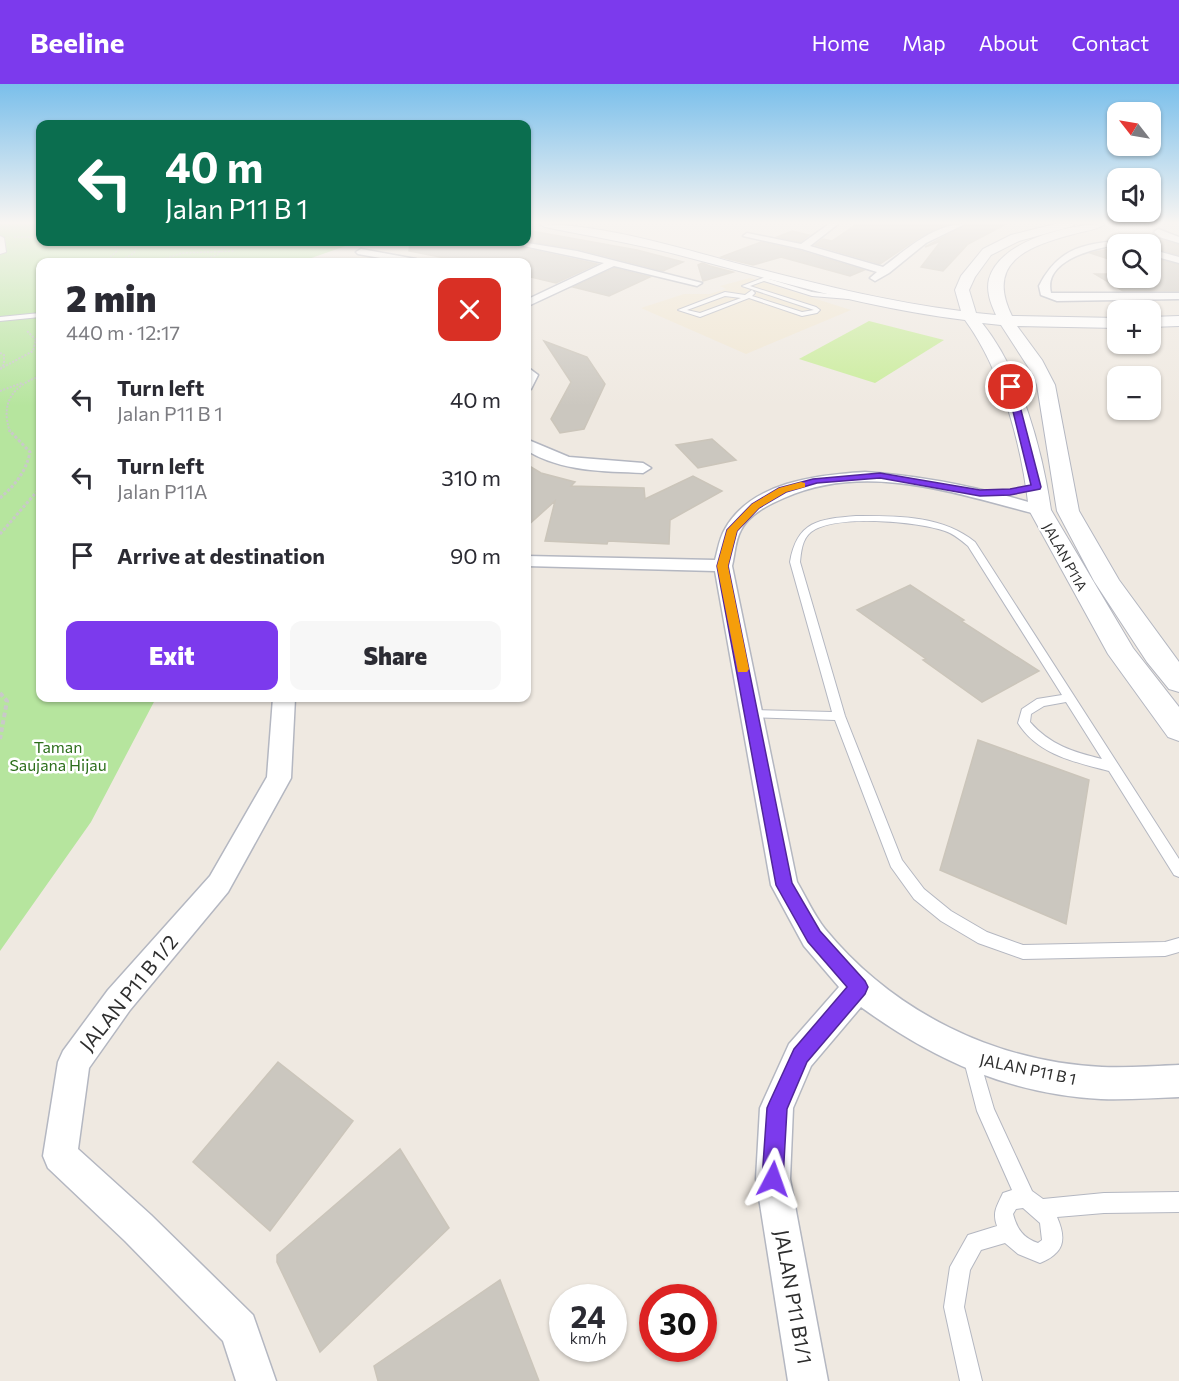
<!DOCTYPE html>
<meta charset="utf-8">
<style>
body{margin:0;font-family:Commissioner,sans-serif;background:#f7f7f7;color:#2b2b33;height:100vh;display:flex;flex-direction:column;font-size:22px;white-space:nowrap}
*{box-sizing:border-box;margin:0}
p{font-size:20px;color:#7c7c81}
.icon{flex:none;width:33px;height:33px;fill:none;stroke:currentColor;stroke-width:2;stroke-linecap:round;stroke-linejoin:round}
.map{position:relative;flex:1;overflow:hidden}
.drawer{position:absolute;left:36px;top:174px;width:495px;height:444px;display:flex;flex-direction:column;background:#fff;border-radius:12px;box-shadow:0 2px 4px #0004}
.drawer>*{flex:none}
.top-card{position:absolute;left:36px;top:36px;width:495px;height:126px;border-radius:12px;box-shadow:0 2px 4px #0004;background:#0b6e4f;color:#fff;overflow:hidden}
.needle{width:39px;rotate:301deg}
.tools{position:absolute;left:1107px;top:18px;display:grid;gap:12px}
.tools a{display:grid;place-items:center;width:54px;height:54px;border-radius:12px;background:#fff;box-shadow:0 2px 4px #0004;font-size:30px}
.speed{position:absolute;left:549px;top:1200px;display:flex;gap:12px;font-size:30px;font-weight:700;text-align:center}
.speed>*{display:grid;place-content:center;width:78px;height:78px;border-radius:50%;background:#fff;box-shadow:0 2px 4px #0004;line-height:1}
.speed small{font-size:15px;font-weight:400}
.speed .limit{border:9px solid #d22;background:#fff;color:#111}
.pin{position:absolute;display:grid;place-items:center;width:51px;height:51px;color:#fff;margin:-26px;border:3px solid #fff;border-radius:50%;box-shadow:0 2px 6px #0007}
.me{position:absolute;width:66px;margin:-33px;rotate:4deg;stroke-linejoin:round;filter:drop-shadow(0 0 4px #0008)}
.turn{display:flex;align-items:center;gap:21px;height:126px;padding:0 30px;font-size:27px}
.turn .icon{width:78px;height:78px;stroke-width:2.5}
.turn b{display:block;font-size:42px;line-height:51px}
.round{display:grid;place-items:center;flex:none;width:63px;height:63px;border-radius:12px;background:#f7f7f7}
.overview{display:flex;align-items:center;justify-content:space-between;height:102px;padding:0 30px}
h1{font-size:36px;font-weight:800;line-height:45px}
.button{display:flex;gap:12px;margin-top:auto;padding:12px 30px}
.button a{flex:1;height:69px;border-radius:12px;background:#7c3aed;color:#fff;font-size:24px;font-weight:800;line-height:69px;text-align:center}
.button a+a{background:#f7f7f7;color:#2b2b33}
ul{padding:0;list-style:none}
li{display:flex;align-items:center;gap:18px;height:78px;padding:0 30px}
li div{flex:1}
li b{display:block;font-size:22px}
li em{font-style:normal}
header{display:flex;align-items:center;gap:36px;box-sizing:border-box;height:84px;padding:0 30px;background:#7c3aed;color:#fff}
header strong{font-size:28px}
nav{display:flex;gap:33px;margin-inline-start:auto;font-size:21px}
.map>svg:first-child{display:block}
.education{fill:#f0e6d1}
.green{fill:#b6e59e}
.pitch{fill:#c9ec9a}
.building{fill:#cbc7bf;stroke:#cbc5ba;stroke-width:1.5}
.lines{fill:none;stroke-linecap:round;stroke-linejoin:round}
.lane-casing{stroke:#b4b7c1;stroke-width:2}
.street-casing{stroke:#b4b7c1;stroke-width:3}
.secondary-casing{stroke:#b4b7c1;stroke-width:2}
.path-far3{stroke:#c9c9c9;stroke-width:1.5;stroke-dasharray:2 1.5;stroke-linecap:butt}
.path-far2{stroke:#c9c9c9;stroke-width:2;stroke-dasharray:2 1.5;stroke-linecap:butt}
.path-far1{stroke:#c9c9c9;stroke-width:3;stroke-dasharray:3 2;stroke-linecap:butt}
.path{stroke:#c9c9c9;stroke-width:4;stroke-dasharray:4.5 3;stroke-linecap:butt}
.lane{fill:#fff;fill-rule:evenodd}
.street{fill:#fff;fill-rule:evenodd}
.secondary{fill:#fff;fill-rule:evenodd}
.route{fill:#7c3aed;stroke:#51269a;stroke-width:1.5}
.slow{fill:#f59e0b}
.labels{text-anchor:middle;stroke-width:5;stroke-linejoin:round;paint-order:stroke}
.far-street-label{font-size:14px;fill:#2e2e2e;stroke:#fff}
.park-label{font-size:16px;fill:#2c6e1b;stroke:#fff}
.street-label{font-size:16px;fill:#2e2e2e;stroke:#fff}
.near-street-label{font-size:20px;fill:#2e2e2e;stroke:#fff}
</style>
<header>
<strong>Beeline</strong>
<nav><a>Home</a><a>Map</a><a>About</a><a>Contact</a></nav>
</header>
<div class="map">
<svg width="1179" height="1297" viewBox="0 0 1179 1297">
<rect width="100%" height="100%" fill="#efe9e1"/>
<path class="education" d="M 750,194 L 851,226 L 746,270 L 641,224 L 684,210 L 710,210 L 726,205 L 720,202 Z"/>
<path class="green" d="M 0,140 L 40,140 L 40,158 L 357,158 L 300,178 L 40,178 L 40,614 L 156,614 L 91,738 L 0,867 Z"/>
<path class="pitch" d="M 869,237 L 944,256 L 875,299 L 799,275 Z"/>
<path class="building" d="M 857,140 L 949,140 L 920,153 L 880,180 L 815,161 L 823,155 L 832,157 Z
M 967,140 L 1006,140 L 968,160 L 943,187 L 921,183 L 941,157 L 925,163 Z
M 526,146 L 637,166 L 683,178 L 663,187 L 578,165 L 526,157 Z
M 792,147 L 809,151 L 800,158 L 777,153 Z
M 1160,156 L 1179,161 L 1179,171 L 1150,163 L 1150,160 L 1134,160 Z
M 410,158 L 503,158 L 505,160 L 597,180 L 556,199 L 526,192 L 526,178 L 466,178 L 409,167 Z
M 761,158 L 801,167 L 864,186 L 850,192 L 781,173 L 753,181 L 721,173 Z
M 1118,164 L 1118,178 L 1090,169 L 1100,167 Z
M 1150,173 L 1179,181 L 1179,207 L 1123,207 L 1095,190 L 1118,190 L 1118,194 L 1150,194 Z
M 702,179 L 710,182 L 733,188 L 703,197 L 698,181 Z
M 614,184 L 650,193 L 609,212 L 573,203 Z
M 544,257 L 587,273 L 605,300 L 584,345 L 560,349 L 551,335 L 571,298 Z
M 712,355 L 736,376 L 698,384 L 676,361 Z
M 526,380 L 541,389 L 575,398 L 571,402 L 644,404 L 645,415 L 693,392 L 722,407 L 670,436 L 669,460 L 608,457 L 607,460 L 545,457 L 555,417 L 526,443 Z
M 910,501 L 964,536 L 961,537 L 1039,587 L 982,618 L 923,576 L 926,575 L 857,526 Z
M 978,656 L 1089,696 L 1066,840 L 940,786 Z
M 278,978 L 353,1037 L 270,1147 L 193,1078 Z
M 400,1065 L 449,1144 L 320,1268 L 277,1178 L 277,1171 Z
M 500,1196 L 539,1297 L 378,1297 L 374,1282 Z"/>
<g class="lines">
<defs>
<path id="lane" d="M 0,152 L 4,154 L 6,168 L 0,170 Z
M 773,190 L 775,193 L 769,195 L 812,208 L 852,213 L 849,215 L 812,212 L 764,197 L 750,202 L 816,223 L 820,226 L 817,229 L 802,232 L 749,214 L 700,233 L 678,226 L 725,208 L 745,211 L 752,206 L 755,209 L 752,212 L 802,228 L 814,226 L 742,202 ZM 725,212 L 741,214 L 700,229 L 687,226 Z
M 40,229 L 40,233 L 0,237 L 0,233 Z
M 856,432 C 896,432 942,431 975,458 L 1179,775 L 1179,793 L 1174,791 L 1109,687 C 1075,678 1038,671 1018,639 L 1022,625 L 1037,615 L 1062,611 L 968,462 C 961,456 954,450 945,447 C 918,437 834,430 811,448 C 802,455 801,468 800,478 L 845,632 L 902,776 L 924,805 L 951,827 L 987,848 L 1023,861 L 1165,858 L 1179,854 L 1179,868 L 1165,872 L 1023,875 L 978,859 L 941,837 L 914,815 L 891,783 L 835,636 L 747,633 L 745,630 L 751,626 L 832,628 L 790,478 C 797,437 819,435 856,432 ZM 1066,618 L 1102,675 C 1073,668 1050,661 1030,638 L 1031,630 L 1044,622 Z
M 971,965 L 977,967 L 994,1025 L 1032,1107 L 1043,1115 L 1104,1109 L 1179,1108 L 1179,1128 L 1104,1129 L 1057,1133 C 1067,1156 1064,1169 1040,1179 L 1018,1170 L 1005,1159 L 981,1166 L 970,1186 L 964,1223 L 982,1297 L 960,1297 L 944,1223 L 950,1183 L 968,1151 L 997,1142 C 992,1128 997,1122 1003,1109 L 1012,1106 L 977,1027 L 963,973 L 965,967 ZM 1023,1124 L 1040,1139 L 1042,1156 L 1038,1159 C 1023,1154 1017,1145 1013,1130 L 1016,1125 Z"/>
<path id="street" d="M 829,140 L 838,140 L 810,162 L 883,183 C 907,165 934,140 965,140 L 926,159 L 889,189 L 875,197 L 870,194 L 877,188 L 802,165 L 743,152 L 747,149 L 801,160 Z
M 1158,145 L 1179,153 L 1179,159 L 1159,153 L 1154,148 Z
M 1121,157 L 1125,160 C 1105,162 1042,173 1051,209 L 1179,209 L 1179,215 L 1057,217 L 1041,211 L 1039,202 C 1057,166 1082,159 1121,157 Z
M 505,158 L 521,158 L 577,167 L 702,199 L 697,202 L 614,182 L 526,223 L 526,216 L 604,179 Z
M 361,165 L 416,175 L 421,178 L 403,178 L 358,170 L 356,168 Z
M 1150,165 L 1179,173 L 1179,179 L 1150,171 Z
M 526,282 L 538,291 L 531,305 L 526,306 Z
M 526,355 L 569,373 L 643,379 L 651,384 L 643,389 C 604,387 561,388 526,366 Z
M 865,388 C 927,392 986,405 1046,423 L 1048,426 L 1040,431 C 957,410 867,377 784,414 C 768,421 749,430 741,446 C 735,457 735,470 732,482 L 797,798 C 806,813 814,831 825,845 C 893,928 995,978 1102,983 C 1127,984 1153,982 1179,981 L 1179,1013 C 1153,1014 1127,1016 1101,1015 C 1009,1010 934,976 861,923 L 811,982 L 793,1024 L 790,1095 L 828,1297 L 788,1297 L 756,1095 L 760,1024 L 789,960 L 839,903 L 804,862 L 771,801 L 715,487 L 526,482 L 526,472 L 715,476 C 718,466 719,455 725,445 C 751,398 817,391 865,388 Z
M 273,614 L 295,614 L 291,694 L 228,808 L 130,926 L 89,984 L 78,1065 L 151,1131 L 253,1231 L 276,1297 L 236,1297 L 223,1257 L 125,1157 L 48,1084 L 43,1072 L 58,978 L 63,967 L 108,906 L 210,792 L 267,693 Z"/>
<path id="secondary" d="M 539,140 C 597,140 671,161 728,177 C 805,197 881,217 961,227 L 955,206 L 961,192 L 983,165 L 1011,151 L 1055,140 L 1075,140 L 1073,142 L 1019,157 L 991,171 L 975,193 L 969,206 L 976,229 L 996,231 C 991,220 986,208 989,195 C 1000,156 1070,140 1105,140 C 1097,146 1084,147 1074,150 C 1028,162 985,178 1012,232 L 1118,234 L 1118,244 L 1017,242 L 1042,276 L 1055,301 L 1079,427 L 1119,496 L 1179,578 L 1179,608 L 1169,605 L 1147,578 L 1094,497 L 1057,427 L 1037,301 L 1034,292 L 1001,241 L 982,239 C 1021,287 1042,365 1051,426 L 1133,564 L 1179,623 L 1179,657 L 1168,653 L 1108,570 L 1029,426 C 1022,363 1003,288 965,236 C 866,224 771,195 675,170 C 632,159 588,152 545,143 Z
M 1179,232 L 1179,242 L 1150,243 L 1150,233 Z"/>
</defs>
<use href="#lane" class="lane-casing"/>
<use href="#street" class="street-casing"/>
<use href="#secondary" class="secondary-casing"/>
<path class="path-far3" d="M 29,140 L 40,146
M 34,140 L 40,141
M 14,153 L 40,153
M 98,158 L 113,160 L 118,166 L 105,178
M 119,178 L 134,169 L 138,159 L 136,158
M 156,178 L 182,169 L 235,167
M 197,178 L 217,171 L 225,162 L 223,158"/>
<path class="path-far2" d="M 0,269 L 4,271 L 4,280 L 1,284
M 0,285 L 33,267 L 36,256 L 27,247
M 0,307 L 22,299
M 10,348 C 0,318 13,302 40,292"/>
<path class="path-far1" d="M 0,414 C 15,401 26,388 30,368 L 9,346
M 0,450 L 40,404"/>
<path class="path" d="M 0,609 L 7,617 L 0,655"/>
<use href="#lane" class="lane"/>
<use href="#street" class="street"/>
<use href="#secondary" class="secondary"/>
</g>
<linearGradient id="sky" x2="0" y2="1"><stop stop-color="#7abfeb"/><stop offset="0.43" stop-color="#f8f5f2"/><stop offset="1" stop-color="#f8f5f2" stop-opacity="0"/></linearGradient>
<rect width="1179" height="322" fill="url(#sky)"/>
<path class="route" d="M 1011,301 L 1015,303 L 1041,403 L 1040,405 L 1010,411 L 980,412 L 880,394 L 817,399 L 786,408 L 759,424 L 737,447 L 728,482 L 792,799 L 820,847 L 865,897 L 868,903 L 865,910 L 807,978 L 787,1025 L 783,1095 L 780,1102 L 773,1105 L 765,1102 L 762,1095 L 767,1024 L 770,1017 L 794,965 L 847,903 L 808,858 L 776,801 L 717,482 L 727,446 L 752,420 L 779,404 L 813,395 L 880,389 L 980,406 L 1010,405 L 1031,401 L 1007,303 Z"/>
<path class="slow" d="M 801,398 L 805,399 L 805,403 L 786,408 L 759,424 L 737,447 L 728,482 L 749,585 L 747,588 L 738,588 L 717,482 L 727,446 L 752,420 L 779,404 Z"/>
<g class="labels">
<g class="far-street-label">
<text transform="translate(1065 473) rotate(61)" y="5">JALAN P11A</text>
</g>
<g class="park-label">
<text x="58" y="669">Taman<tspan x="58" dy="18">Saujana Hijau</tspan></text>
</g>
<g class="street-label">
<text transform="translate(1028 985) rotate(12)" y="6">JALAN P11 B 1</text>
</g>
<g class="near-street-label">
<text transform="translate(129 909) rotate(-51)" y="7">JALAN P11 B 1/2</text>
<text transform="translate(793 1213) rotate(80)" y="7">JALAN P11 B1/1</text>
</g>
</g>
</svg>
<div class="tools">
<a><svg class="needle" viewBox="-14 -14 28 28"><path d="M0-13l5 13h-10z" fill="#e53935"/><path d="M0 13l5-13h-10z" fill="#7c7c81"/></svg></a>
<a><svg class="icon" aria-label="sound" viewBox="0 0 24 24"><path d="M4 9h4l5-4v14l-5-4H4zM17 9q2 3 0 6"/></svg></a>
<a><svg class="icon" aria-label="search" viewBox="0 0 24 24"><circle cx="10" cy="10" r="6"/><path d="M15 15l6 6"/></svg></a>
<a>+</a>
<a>−</a>
</div>
<div class="speed"><div>24<small>km/h</small></div><div class="limit">30</div></div>
<div class="pin" style="left:1011px;top:303px;background:#d93025"><svg class="icon" aria-label="arrive" viewBox="0 0 24 24"><path d="M6 21V4h12l-3 4 3 4H6"/></svg></div>
<svg class="me" style="left:773px;top:1095px" viewBox="-20 -20 40 40"><path d="M0-17L14 15 0 8-14 15z" fill="#7c3aed" stroke="#fff" stroke-width="4"/></svg>
<div class="top-card">
<div class="turn"><svg class="icon" aria-label="left" viewBox="0 0 24 24"><path d="M17 20v-9H6M10 6l-5 5 5 5"/></svg><div><b>40 m</b>Jalan P11 B 1</div></div>
</div>
<section class="drawer">
<div class="overview"><div><h1>2 min</h1><p>440 m · 12:17</p></div><a class="round" style="background:#d93025;color:#fff"><svg class="icon" aria-label="close" viewBox="0 0 24 24"><path d="M6 6l12 12M18 6L6 18"/></svg></a></div>
<ul>
<li><svg class="icon" aria-label="left" viewBox="0 0 24 24"><path d="M17 20v-9H6M10 6l-5 5 5 5"/></svg><div><b>Turn left</b><p>Jalan P11 B 1</p></div><em>40 m</em></li>
<li><svg class="icon" aria-label="left" viewBox="0 0 24 24"><path d="M17 20v-9H6M10 6l-5 5 5 5"/></svg><div><b>Turn left</b><p>Jalan P11A</p></div><em>310 m</em></li>
<li><svg class="icon" aria-label="arrive" viewBox="0 0 24 24"><path d="M6 21V4h12l-3 4 3 4H6"/></svg><div><b>Arrive at destination</b></div><em>90 m</em></li>
</ul>
<div class="button"><a>Exit</a><a>Share</a></div>
</section>
</div>
